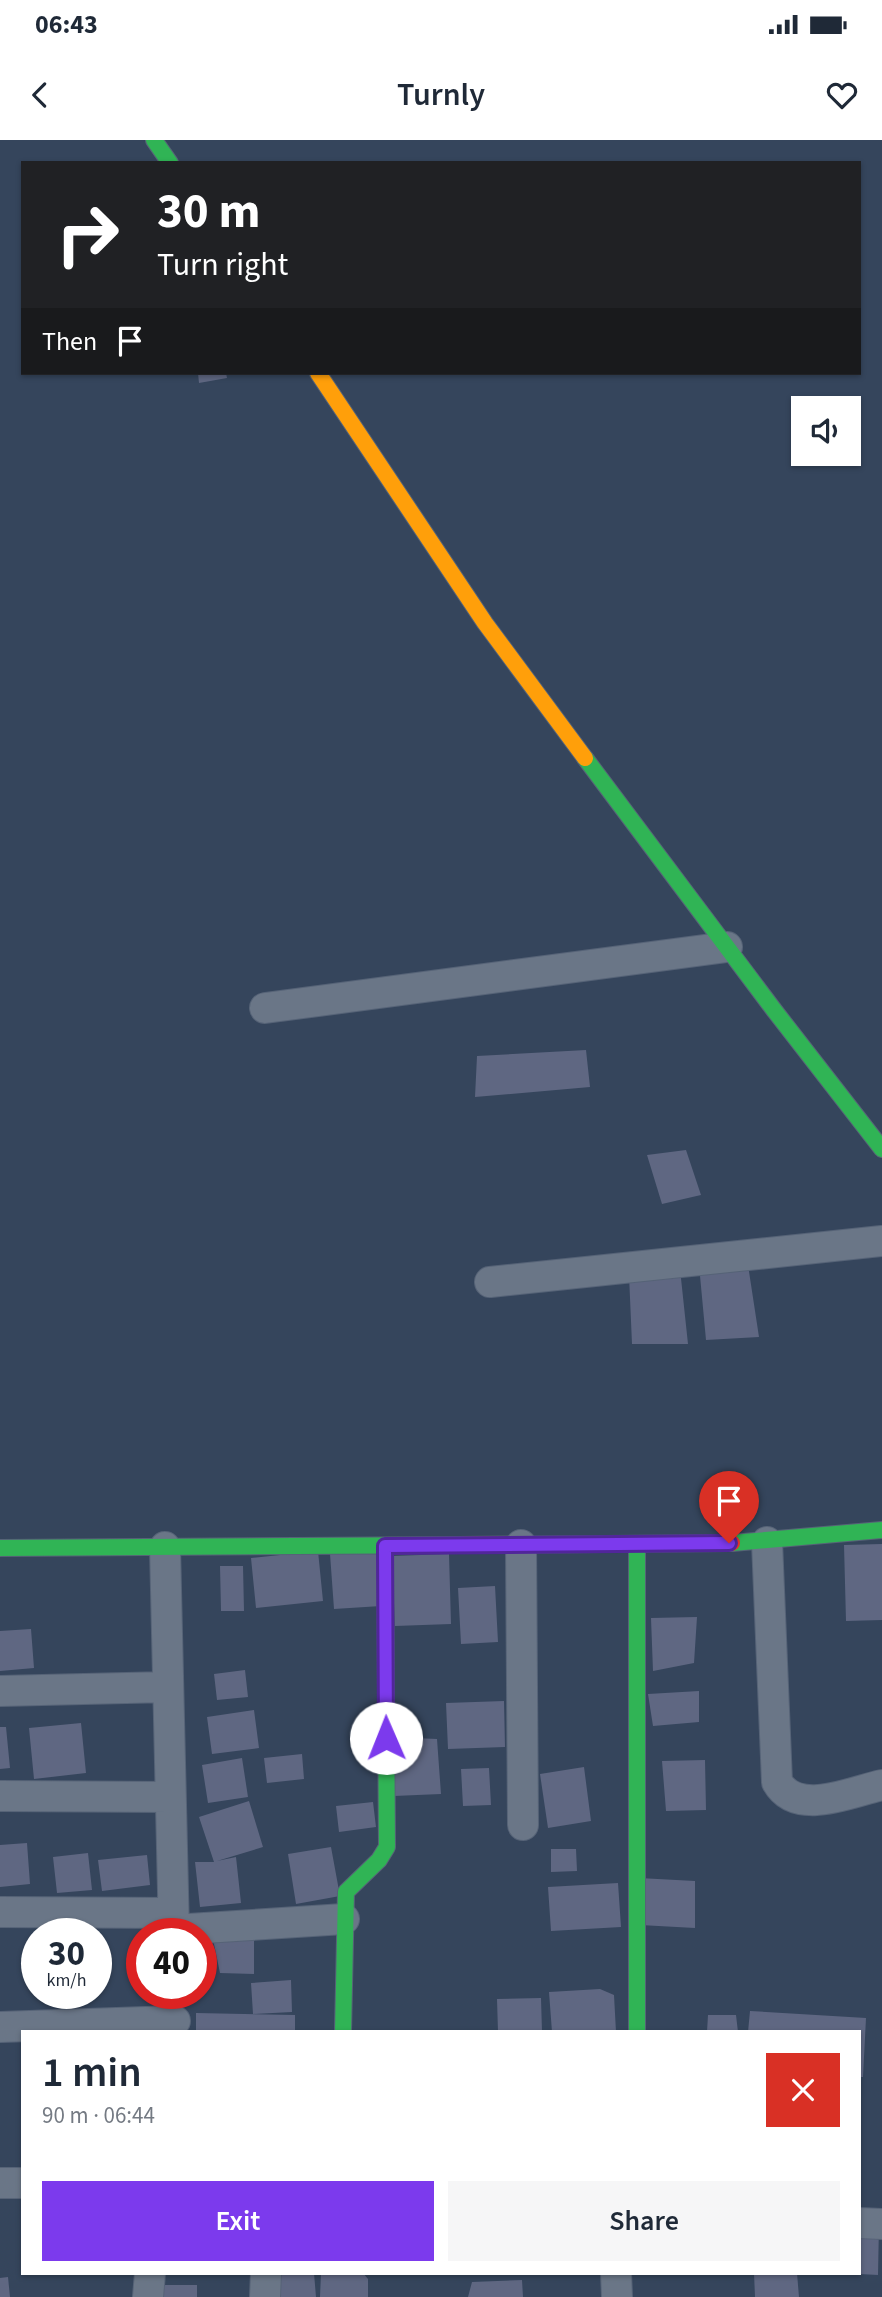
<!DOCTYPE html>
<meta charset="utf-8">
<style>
body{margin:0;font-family:"Source Sans 3",sans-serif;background:#f6f6f7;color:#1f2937;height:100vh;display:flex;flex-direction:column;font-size:26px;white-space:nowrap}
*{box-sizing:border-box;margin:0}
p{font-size:23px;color:#747a83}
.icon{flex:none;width:38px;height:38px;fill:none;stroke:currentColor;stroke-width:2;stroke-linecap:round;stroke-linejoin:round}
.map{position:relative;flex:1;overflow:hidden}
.side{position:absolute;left:21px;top:1890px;width:840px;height:245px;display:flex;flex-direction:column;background:#fff;border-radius:0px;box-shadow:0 2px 5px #0004}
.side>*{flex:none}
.guide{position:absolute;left:21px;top:21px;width:840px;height:214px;border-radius:0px;box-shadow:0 2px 5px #0004;background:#202124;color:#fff;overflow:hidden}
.tools{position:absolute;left:791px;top:256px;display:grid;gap:14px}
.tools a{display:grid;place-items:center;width:70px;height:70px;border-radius:0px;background:#fff;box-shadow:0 2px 5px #0004;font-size:35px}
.speed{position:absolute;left:21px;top:1778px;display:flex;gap:14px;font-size:35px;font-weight:700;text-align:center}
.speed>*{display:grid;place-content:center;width:91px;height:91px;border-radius:50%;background:#fff;box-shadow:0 2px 5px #0004;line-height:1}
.speed small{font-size:18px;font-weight:400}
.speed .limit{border:10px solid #d22;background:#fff;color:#111}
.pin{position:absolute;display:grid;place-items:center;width:60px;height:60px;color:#fff;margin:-72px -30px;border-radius:50% 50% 50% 0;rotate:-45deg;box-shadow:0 0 7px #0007}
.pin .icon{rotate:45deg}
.me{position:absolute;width:77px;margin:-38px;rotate:359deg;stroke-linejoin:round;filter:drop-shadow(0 0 5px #0008)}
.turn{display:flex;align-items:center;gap:24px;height:147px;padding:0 21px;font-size:32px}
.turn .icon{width:91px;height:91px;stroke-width:2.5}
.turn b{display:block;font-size:49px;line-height:60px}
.then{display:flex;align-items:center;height:66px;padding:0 21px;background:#0003;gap:14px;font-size:26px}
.round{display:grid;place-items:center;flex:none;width:74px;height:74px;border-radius:0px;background:#f6f6f7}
.summary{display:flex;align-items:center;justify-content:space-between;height:119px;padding:0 21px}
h1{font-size:42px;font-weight:600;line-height:52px}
.action{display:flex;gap:14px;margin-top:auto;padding:14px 21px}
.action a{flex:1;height:80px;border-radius:0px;background:#7c3aed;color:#fff;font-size:28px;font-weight:600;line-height:80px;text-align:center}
.action a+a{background:#f6f6f7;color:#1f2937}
.status{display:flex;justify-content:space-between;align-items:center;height:49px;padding:0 35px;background:#fff;direction:ltr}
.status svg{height:19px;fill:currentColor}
header{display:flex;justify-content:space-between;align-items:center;height:91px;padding:0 21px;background:#fff;font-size:32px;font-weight:600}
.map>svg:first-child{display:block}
.building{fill:#5f6782}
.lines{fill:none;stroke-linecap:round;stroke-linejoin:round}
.street-casing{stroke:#566377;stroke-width:32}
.fast-casing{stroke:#566377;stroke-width:18}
.slow-casing{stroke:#566377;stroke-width:18}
.jam-casing{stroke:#566377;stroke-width:18}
.street{stroke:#6a7687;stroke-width:30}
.fast{stroke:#30b455;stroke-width:16}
.slow{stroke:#ff9f0a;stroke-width:16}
.jam{stroke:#e5322d;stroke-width:16}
.route-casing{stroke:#51269a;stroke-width:18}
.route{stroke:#7c3aed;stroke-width:12}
</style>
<div class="status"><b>06:43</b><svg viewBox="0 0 49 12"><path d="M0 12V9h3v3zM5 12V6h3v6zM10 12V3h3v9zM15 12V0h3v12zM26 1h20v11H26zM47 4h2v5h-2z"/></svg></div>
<header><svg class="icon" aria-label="back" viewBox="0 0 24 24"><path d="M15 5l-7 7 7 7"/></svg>Turnly<svg class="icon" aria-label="heart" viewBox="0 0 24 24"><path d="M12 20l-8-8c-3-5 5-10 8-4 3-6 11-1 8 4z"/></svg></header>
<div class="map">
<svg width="882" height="2157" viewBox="0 0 882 2157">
<rect width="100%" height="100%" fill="#35455c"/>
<path class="building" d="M 198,233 L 226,233 L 227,238 L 199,243 Z
M 586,910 L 590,947 L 475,957 L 477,916 Z
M 686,1010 L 701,1055 L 662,1064 L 647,1015 Z
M 699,1125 L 748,1125 L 759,1197 L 706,1200 Z
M 680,1129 L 688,1204 L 632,1204 L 629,1135 Z
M 882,1404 L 882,1480 L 846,1481 L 844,1405 Z
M 318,1411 L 323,1461 L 256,1468 L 251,1418 Z
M 377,1411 L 381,1466 L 334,1469 L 330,1414 Z
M 449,1414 L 451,1484 L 395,1486 L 392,1416 Z
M 220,1426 L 243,1426 L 244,1471 L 221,1471 Z
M 495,1446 L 498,1502 L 461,1504 L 458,1448 Z
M 697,1477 L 694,1523 L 653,1531 L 651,1478 Z
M 31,1489 L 34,1528 L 0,1531 L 0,1491 Z
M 245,1530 L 248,1557 L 217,1560 L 214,1534 Z
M 699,1551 L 699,1582 L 653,1586 L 648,1554 Z
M 504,1561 L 505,1607 L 448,1609 L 446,1563 Z
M 254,1570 L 259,1608 L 212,1614 L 207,1577 Z
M 81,1583 L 86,1633 L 34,1639 L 29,1588 Z
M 0,1587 L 6,1587 L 10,1628 L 0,1629 Z
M 392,1597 L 437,1599 L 441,1654 L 394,1656 Z
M 302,1614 L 304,1639 L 267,1643 L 264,1618 Z
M 242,1618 L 248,1657 L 208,1663 L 202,1625 Z
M 705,1620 L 706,1670 L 666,1671 L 662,1621 Z
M 584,1627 L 591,1681 L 548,1688 L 540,1634 Z
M 489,1628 L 491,1665 L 463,1666 L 461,1629 Z
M 249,1661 L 263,1707 L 217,1721 L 236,1717 L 241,1763 L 200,1767 L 195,1722 L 214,1722 L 199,1677 Z
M 373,1662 L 376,1687 L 339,1692 L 336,1666 Z
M 27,1703 L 30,1744 L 0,1747 L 0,1705 Z
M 331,1707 L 340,1756 L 296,1764 L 288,1714 Z
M 551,1709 L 576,1709 L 577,1731 L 551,1732 Z
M 88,1713 L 92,1750 L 57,1753 L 53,1717 Z
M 147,1715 L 150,1745 L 102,1751 L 98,1720 Z
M 639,1738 L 695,1741 L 695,1788 L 640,1785 Z
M 618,1743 L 621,1787 L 551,1791 L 548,1747 Z
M 254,1794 L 254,1834 L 220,1833 L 213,1799 Z
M 291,1840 L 292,1872 L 253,1874 L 251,1843 Z
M 600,1849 L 614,1855 L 616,1892 L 552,1892 L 549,1852 Z
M 541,1858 L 542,1892 L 498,1892 L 497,1859 Z
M 750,1871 L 866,1878 L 863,1937 L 859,1937 L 859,1892 L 748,1892 Z
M 196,1873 L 295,1875 L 295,1892 L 196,1892 Z
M 708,1875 L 736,1875 L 738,1892 L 707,1892 Z
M 859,2083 L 879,2084 L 878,2135 L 859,2134 Z
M 314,2133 L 316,2157 L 281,2157 L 279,2134 Z
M 321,2133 L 363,2133 L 368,2139 L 368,2157 L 320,2157 Z
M 754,2133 L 797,2133 L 799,2157 L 755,2157 Z
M 8,2137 L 10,2157 L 0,2157 L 0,2138 Z
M 522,2140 L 523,2157 L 468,2157 L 472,2142 Z
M 159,2145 L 197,2145 L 197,2157 L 158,2157 Z"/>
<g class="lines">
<defs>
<path id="street" d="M 265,868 L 727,807
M 490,1142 L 882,1101
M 767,1402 L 777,1642 C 797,1677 851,1652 882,1645
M 521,1405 L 523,1685
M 165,1407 L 174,1794
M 0,1551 L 168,1547
M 0,1656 L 170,1657
M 0,1772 L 173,1773
M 173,1790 L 344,1779
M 0,1887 L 175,1881
M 0,2043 L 23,2043
M 859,2083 L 882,2084
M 616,2133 L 617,2157
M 148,2157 L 150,2133
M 265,2157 L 266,2133"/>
<path id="fast" d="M 154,0 L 170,23
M 585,618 L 774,870 L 882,1009
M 732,1403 L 882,1390
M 637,1404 L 637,1892
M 0,1408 L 458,1405
M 343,1892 L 346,1752 L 379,1720 L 387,1707 L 385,1406"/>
<path id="slow" d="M 318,233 L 485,483 L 585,618"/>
<path id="jam" d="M 458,1405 L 732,1403"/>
</defs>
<use href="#street" class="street-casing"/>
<use href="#fast" class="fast-casing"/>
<use href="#slow" class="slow-casing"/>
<use href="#jam" class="jam-casing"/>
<use href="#street" class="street"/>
<use href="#fast" class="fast"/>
<use href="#slow" class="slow"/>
<use href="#jam" class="jam"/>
</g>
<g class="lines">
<defs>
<path id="route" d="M 386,1598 L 385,1406 L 729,1403"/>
</defs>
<use href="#route" class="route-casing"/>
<use href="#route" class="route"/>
</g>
</svg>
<div class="tools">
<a><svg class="icon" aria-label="sound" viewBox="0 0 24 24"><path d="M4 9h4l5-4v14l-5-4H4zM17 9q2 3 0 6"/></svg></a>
</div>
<div class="speed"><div>30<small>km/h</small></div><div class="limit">40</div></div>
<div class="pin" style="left:729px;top:1403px;background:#d93025"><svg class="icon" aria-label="arrive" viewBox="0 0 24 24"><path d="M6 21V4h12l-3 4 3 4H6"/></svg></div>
<svg class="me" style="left:386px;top:1598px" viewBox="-20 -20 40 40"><circle r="19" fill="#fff"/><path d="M0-13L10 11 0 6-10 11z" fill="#7c3aed"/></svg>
<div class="guide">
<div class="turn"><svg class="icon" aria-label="right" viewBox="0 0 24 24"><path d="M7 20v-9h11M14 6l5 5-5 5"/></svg><div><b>30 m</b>Turn right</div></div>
<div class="then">Then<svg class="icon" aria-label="arrive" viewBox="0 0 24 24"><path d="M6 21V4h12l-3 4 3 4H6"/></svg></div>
</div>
<section class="side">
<div class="summary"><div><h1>1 min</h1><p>90 m · 06:44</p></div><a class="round" style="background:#d93025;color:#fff"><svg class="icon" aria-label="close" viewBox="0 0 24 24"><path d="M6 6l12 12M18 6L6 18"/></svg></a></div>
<div class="action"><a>Exit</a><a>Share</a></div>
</section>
</div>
